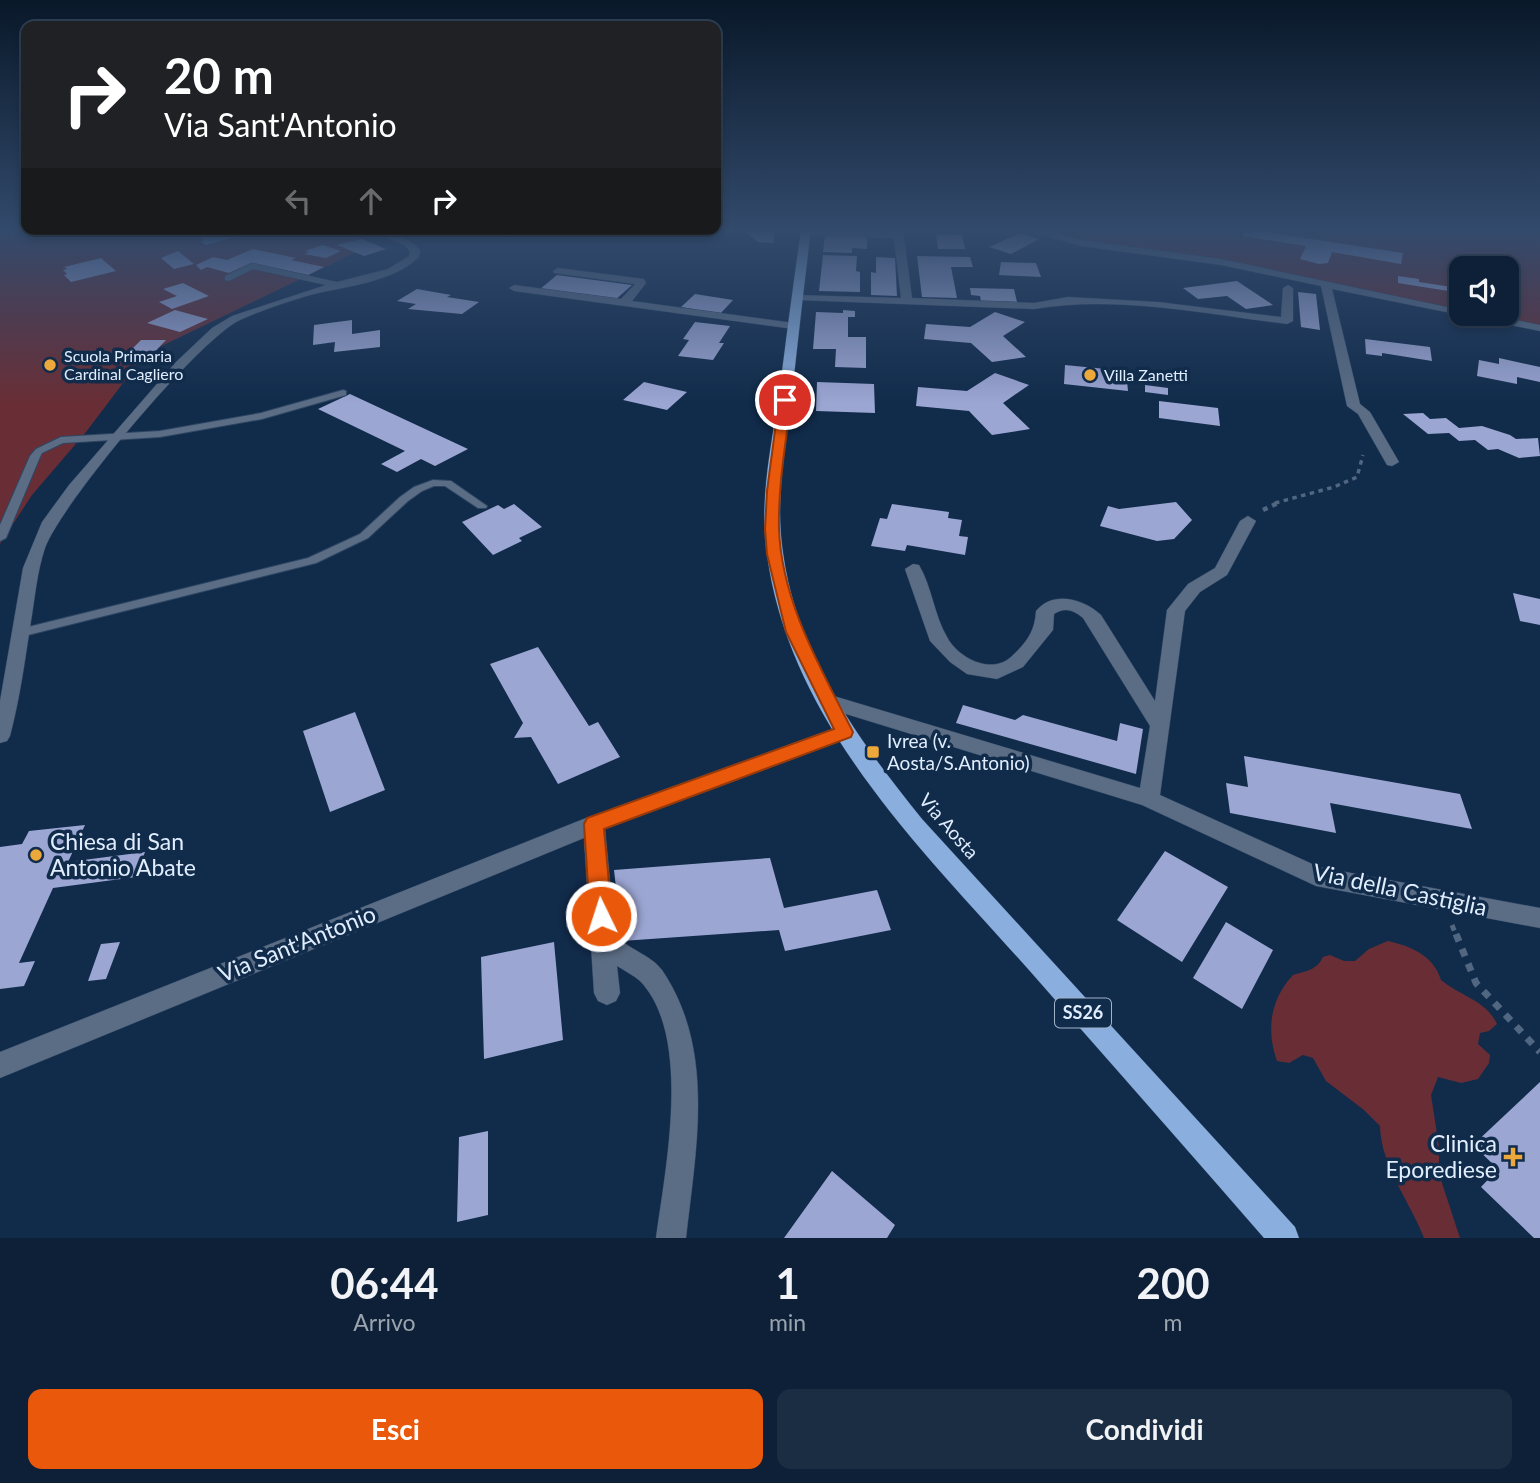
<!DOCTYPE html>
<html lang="it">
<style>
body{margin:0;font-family:Lato,sans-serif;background:#1b2d43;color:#f1f3f6;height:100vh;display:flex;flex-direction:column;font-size:26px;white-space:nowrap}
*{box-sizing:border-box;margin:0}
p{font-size:23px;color:#9aa3ae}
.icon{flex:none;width:38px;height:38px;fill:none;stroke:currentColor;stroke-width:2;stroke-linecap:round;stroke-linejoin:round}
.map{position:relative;height:1238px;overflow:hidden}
.panel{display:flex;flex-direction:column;background:#0d2038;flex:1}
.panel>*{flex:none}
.guide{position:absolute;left:21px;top:21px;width:700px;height:214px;border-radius:14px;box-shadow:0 4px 10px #0003,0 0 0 2px #2d3e53;background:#202124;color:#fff;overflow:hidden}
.controls{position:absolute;left:1449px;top:256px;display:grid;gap:14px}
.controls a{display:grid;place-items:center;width:70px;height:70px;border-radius:14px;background:#0d2038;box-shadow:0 4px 10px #0003,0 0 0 2px #2d3e53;font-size:35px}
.pin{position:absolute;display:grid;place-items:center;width:60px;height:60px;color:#fff;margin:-30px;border:4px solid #fff;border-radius:50%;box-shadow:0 2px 7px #0007}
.me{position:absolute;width:77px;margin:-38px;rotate:356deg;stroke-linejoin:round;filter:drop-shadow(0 0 5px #0008)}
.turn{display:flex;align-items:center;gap:24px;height:147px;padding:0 28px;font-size:32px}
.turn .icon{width:91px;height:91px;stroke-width:2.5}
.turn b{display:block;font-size:49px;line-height:60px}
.lanes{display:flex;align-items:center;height:66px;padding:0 28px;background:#0003;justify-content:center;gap:35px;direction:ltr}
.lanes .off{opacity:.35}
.eta{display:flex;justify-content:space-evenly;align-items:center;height:119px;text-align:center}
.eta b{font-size:42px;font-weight:700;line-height:49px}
.button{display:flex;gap:14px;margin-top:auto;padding:14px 28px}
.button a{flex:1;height:80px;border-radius:14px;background:#ea580c;color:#fff;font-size:28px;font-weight:700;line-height:80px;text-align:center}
.button a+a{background:#1b2d43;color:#f1f3f6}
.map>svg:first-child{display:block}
.green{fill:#692e35}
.building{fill:#9ca6d3}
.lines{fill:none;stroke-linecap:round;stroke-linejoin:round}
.lane-casing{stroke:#2e4664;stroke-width:2}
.street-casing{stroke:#2e4664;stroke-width:1}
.primary-casing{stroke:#2e4664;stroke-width:1}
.path-far3{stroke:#506681;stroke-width:3.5;stroke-dasharray:4.5 4.5;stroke-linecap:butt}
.path-far2{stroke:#506681;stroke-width:4.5;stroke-dasharray:5 5;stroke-linecap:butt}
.path-far1{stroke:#506681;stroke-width:5;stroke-dasharray:6 6;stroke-linecap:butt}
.path{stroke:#506681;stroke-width:7;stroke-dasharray:8 8;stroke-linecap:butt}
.lane{fill:#5b6d84;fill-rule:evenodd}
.street{fill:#5b6d84;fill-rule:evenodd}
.primary{fill:#8aafde;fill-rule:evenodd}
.route{fill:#ea580c;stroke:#983908;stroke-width:2}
.poi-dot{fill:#eda83b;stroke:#112b4b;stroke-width:2.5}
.labels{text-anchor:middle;stroke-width:7;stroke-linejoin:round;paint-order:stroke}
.far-poi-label{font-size:16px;fill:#e0edfd;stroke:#112b4b;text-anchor:start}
.shield{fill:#112b4b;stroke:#a2b3c8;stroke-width:2}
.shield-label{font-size:18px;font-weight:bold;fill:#e0edfd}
.poi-label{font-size:19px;fill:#e0edfd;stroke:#112b4b;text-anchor:start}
.street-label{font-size:19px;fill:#e0edfd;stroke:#112b4b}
.near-poi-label{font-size:23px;fill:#e0edfd;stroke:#112b4b;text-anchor:start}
.near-street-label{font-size:23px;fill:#e0edfd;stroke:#112b4b}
</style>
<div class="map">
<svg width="1540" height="1238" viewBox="0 0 1540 1238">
<rect width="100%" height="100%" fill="#112b4b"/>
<path class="green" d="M 0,230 L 340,230 L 373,244 L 145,354 L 86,432 L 32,495 L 0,544 Z
M 1037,230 L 1540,230 L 1540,327 L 1469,313 L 1507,313 L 1507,268 L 1461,268 L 1461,312 L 1221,261 L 1083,242 Z
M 1388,941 C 1411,946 1434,956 1441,980 C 1460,996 1486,1000 1497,1024 L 1489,1031 L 1480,1033 L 1478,1044 L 1490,1055 L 1489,1063 L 1478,1079 L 1461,1083 L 1438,1077 L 1431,1095 L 1439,1147 L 1439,1174 L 1460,1238 L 1424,1238 C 1410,1201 1381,1167 1380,1126 L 1364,1110 L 1326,1081 L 1313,1058 L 1303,1055 L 1289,1063 L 1277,1061 C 1266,1030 1270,1000 1293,975 C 1306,971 1317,970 1323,957 L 1330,955 L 1344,961 L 1355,961 L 1369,949 Z"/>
<path class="building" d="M 227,230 L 238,236 L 206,245 L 200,241 L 205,240 L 201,237 Z
M 743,230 L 775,230 L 773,243 L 758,242 Z
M 1245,230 L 1274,230 L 1272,233 L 1403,253 L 1401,264 L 1332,252 L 1328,263 L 1319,264 L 1300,259 L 1306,246 L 1242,236 Z
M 1020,233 L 1039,239 L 1011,254 L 989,247 Z
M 936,234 L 962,235 L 965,249 L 938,249 Z
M 825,235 L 867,236 L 867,249 L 852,248 L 852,253 L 823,252 Z
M 362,239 L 386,249 L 364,256 L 337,245 Z
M 323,245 L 341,251 L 326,258 L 304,254 L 309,252 L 305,251 Z
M 253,249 L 296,258 L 291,260 L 324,267 L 308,275 L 251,263 L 229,273 L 207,267 L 201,270 L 196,265 L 213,257 L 227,260 Z
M 178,251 L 194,264 L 174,269 L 161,258 Z
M 823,255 L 857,256 L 856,271 L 860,272 L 860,292 L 819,291 Z
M 917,256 L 970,257 L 973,267 L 951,267 L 957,298 L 922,297 Z
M 876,257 L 895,258 L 897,296 L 871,295 L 871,272 L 876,273 Z
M 101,258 L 116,271 L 71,282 L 64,275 L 67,274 L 63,270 L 67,269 L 64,267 Z
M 1001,262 L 1036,263 L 1041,277 L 999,275 Z
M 557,275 L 632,285 L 615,300 L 539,290 Z
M 1398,276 L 1419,279 L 1419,282 L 1458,288 L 1458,285 L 1461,285 L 1461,293 L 1398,283 Z
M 1237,281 L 1273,305 L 1246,309 L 1227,296 L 1198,299 L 1183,288 Z
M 183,283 L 209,296 L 172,309 L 159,302 L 177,296 L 163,289 Z
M 970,288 L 1014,289 L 1017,302 L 981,301 L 980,296 L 971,295 Z
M 417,289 L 451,295 L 447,297 L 479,302 L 462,314 L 408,309 L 416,304 L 397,301 Z
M 1298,292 L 1316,294 L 1320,330 L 1301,327 Z
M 695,294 L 733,300 L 720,314 L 681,307 Z
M 175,310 L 208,319 L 180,332 L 147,323 Z
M 843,310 L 855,311 L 855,317 L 848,317 L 848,337 L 866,337 L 866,368 L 835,367 L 836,349 L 813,349 L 816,312 L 843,313 Z
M 995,312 L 1025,322 L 1003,336 L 1026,357 L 992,362 L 971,343 L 924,339 L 926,324 L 970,327 Z
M 352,320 L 352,334 L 380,330 L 380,347 L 334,352 L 335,342 L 313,345 L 314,325 Z
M 695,322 L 730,326 L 719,343 L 724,343 L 713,360 L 678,356 L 689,340 L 683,339 Z
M 1365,339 L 1430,347 L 1432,361 L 1382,353 L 1382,356 L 1366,354 Z
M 141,340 L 166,340 L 146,361 L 111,362 L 117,356 L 126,355 Z
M 1499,358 L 1540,367 L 1540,382 L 1517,377 L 1517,384 L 1477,376 L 1479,360 L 1499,364 Z
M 1065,365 L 1116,370 L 1117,380 L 1127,381 L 1128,391 L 1064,384 Z
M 995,373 L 1029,385 L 1003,403 L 1030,429 L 992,435 L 969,411 L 916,406 L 918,387 L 967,391 Z
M 644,382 L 687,392 L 667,410 L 623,400 Z
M 817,382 L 874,384 L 875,413 L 816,411 Z
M 1145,385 L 1168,388 L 1168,395 L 1145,392 Z
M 350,394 L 468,449 L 435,466 L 421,459 L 397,472 L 381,464 L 405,451 L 318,409 Z
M 1159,401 L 1218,408 L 1220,426 L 1159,418 Z
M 1423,413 L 1430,419 L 1446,418 L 1459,428 L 1482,426 L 1510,435 L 1516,439 L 1538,438 L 1540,456 L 1519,458 L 1498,449 L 1488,450 L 1475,440 L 1459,441 L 1449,433 L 1428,434 L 1403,414 Z
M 1176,502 L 1192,520 L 1174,539 L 1157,541 L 1100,526 L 1108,506 L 1119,509 Z
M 514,504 L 542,527 L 519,538 L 522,541 L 493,555 L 462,522 L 498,505 L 504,509 Z
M 892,504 L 949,512 L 948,518 L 962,520 L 959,536 L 968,537 L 965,555 L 907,545 L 905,551 L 871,546 L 880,518 L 887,519 Z
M 1513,593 L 1540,599 L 1540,625 L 1520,621 Z
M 538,647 L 589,726 L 598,722 L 620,757 L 558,784 L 531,737 L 514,738 L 523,723 L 490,664 Z
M 963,705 L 1015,720 L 1023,715 L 1117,741 L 1120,723 L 1143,729 L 1136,774 L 956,723 Z
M 355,712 L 385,790 L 330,812 L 303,731 Z
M 1244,756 L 1460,794 L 1472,829 L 1330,803 L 1336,833 L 1230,813 L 1226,783 L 1248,787 Z
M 85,825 L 68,862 L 145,852 L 136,877 L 53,888 L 19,963 L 35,961 L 24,986 L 0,989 L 0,847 L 22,844 L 29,831 Z
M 1165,851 L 1228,887 L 1182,962 L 1117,920 Z
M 770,858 L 784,908 L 877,890 L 891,930 L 785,951 L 779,930 L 622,941 L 614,870 Z
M 1226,922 L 1273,950 L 1242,1009 L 1193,978 Z
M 120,942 L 106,979 L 88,981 L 101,944 Z
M 554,942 L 563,1040 L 484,1059 L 481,957 Z
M 1540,1082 L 1540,1238 L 1534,1238 L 1481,1187 L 1498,1169 L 1473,1145 Z
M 488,1131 L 488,1215 L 457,1222 L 459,1137 Z
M 832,1171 L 895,1225 L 887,1238 L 784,1238 Z"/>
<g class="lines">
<defs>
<path id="lane" d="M 343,390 L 346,391 L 346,395 L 262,419 L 160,437 L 63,443 L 42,453 L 40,457 L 6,538 L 0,541 L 0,525 L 30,456 L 36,449 L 61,437 L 160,431 L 261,413 Z
M 433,480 L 451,481 L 487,506 L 486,508 L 478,508 L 445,486 L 434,486 L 422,491 L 408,501 L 368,538 L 316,563 L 20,637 L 14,633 L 20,629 L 308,558 L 360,534 L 400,497 L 414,487 Z"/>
<path id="street" d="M 369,230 C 388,230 407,236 420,250 L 419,257 C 392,283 345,286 310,295 C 287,302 262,310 240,320 C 198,340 61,504 45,548 C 37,572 35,597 31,621 C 25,660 20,698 10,736 L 7,741 L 0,743 L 0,701 L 23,568 L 42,522 L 69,485 L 176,362 L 212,328 L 232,316 L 326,285 L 253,269 L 229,281 L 225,280 L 225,276 L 252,263 L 337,282 L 388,269 L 409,256 L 410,251 L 404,245 Z
M 805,230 L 903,230 L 912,298 L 1034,303 L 1068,297 L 1158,302 L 1281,317 L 1283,288 L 1288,285 L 1293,288 L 1293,321 L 1287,324 C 1205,314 1116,295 1034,309 L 798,300 L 793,297 L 794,295 L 901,298 L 894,238 L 803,235 L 801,233 Z
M 1026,230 L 1043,230 L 1081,240 L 1221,259 L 1461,310 L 1461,313 L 1482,313 L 1540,325 L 1540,331 L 1332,289 L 1360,404 L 1370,412 L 1399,462 L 1392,466 L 1387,465 L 1358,414 L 1347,406 L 1321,286 L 1221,265 L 1081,246 Z
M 558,268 L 644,279 L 646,283 L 632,301 L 794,323 L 800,326 L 794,329 L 514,291 L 509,288 L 514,285 L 621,299 L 635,284 L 554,273 L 553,271 Z
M 1248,516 L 1256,521 L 1227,575 L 1200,592 L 1185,611 L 1160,795 L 1319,867 L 1540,908 L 1540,928 L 1316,886 L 1142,805 L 820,706 L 817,701 L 820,696 L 827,694 L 1140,788 L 1150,726 L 1083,618 C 1073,610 1065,607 1054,614 L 1053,630 L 1023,667 L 997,679 L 967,674 L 950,662 L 930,641 L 905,569 L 913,564 L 919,565 C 932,587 934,615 947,637 C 958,658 991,675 1011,657 C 1026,643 1035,632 1036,611 C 1053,590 1084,599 1101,615 L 1155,701 L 1167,610 L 1188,584 L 1215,568 L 1240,521 Z
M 844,725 L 851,727 L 854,732 L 851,737 L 605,829 L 615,934 C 628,950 650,954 662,970 C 716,1050 696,1148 686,1238 L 656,1238 C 665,1170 693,1036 640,981 C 633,975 625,971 617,966 L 620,993 L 616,1001 L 607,1005 L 598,1001 L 594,993 L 584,838 L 0,1078 L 0,1052 L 586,818 Z"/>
<path id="primary" d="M 801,230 L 811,230 C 804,285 798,340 792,394 C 785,447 775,500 783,553 C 797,656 859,741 922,819 L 1264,1193 L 1295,1227 L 1299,1238 L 1264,1238 C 1186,1148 1107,1059 1029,970 C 922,850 789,722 767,554 C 759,501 771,448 779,395 C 786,340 793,285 801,230 Z"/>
</defs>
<use href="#lane" class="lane-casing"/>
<use href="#street" class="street-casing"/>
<use href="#primary" class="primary-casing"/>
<path class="path-far3" d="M 1275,503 L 1334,487 L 1357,477 L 1363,455"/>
<path class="path-far2" d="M 1263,510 L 1280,502"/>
<path class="path-far1" d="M 1452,925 L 1456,935"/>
<path class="path" d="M 1456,934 L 1476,983 L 1540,1052"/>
<use href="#lane" class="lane"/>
<use href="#street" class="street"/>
<use href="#primary" class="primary"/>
</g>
<linearGradient id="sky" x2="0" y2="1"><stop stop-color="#091829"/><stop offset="0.57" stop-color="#324a6c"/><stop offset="1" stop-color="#324a6c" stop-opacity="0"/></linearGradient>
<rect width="1540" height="404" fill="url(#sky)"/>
<path class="route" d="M 785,396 L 791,400 C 786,442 778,485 779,528 C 781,601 821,669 853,732 L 851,737 L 604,829 L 612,916 L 609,922 L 601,925 L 593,922 L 590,916 L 584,824 L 587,818 L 834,729 L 786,632 L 767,554 L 765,529 L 767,491 L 779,400 Z"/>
<g class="poi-dot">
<circle cx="50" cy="365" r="7"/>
<circle cx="1090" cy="375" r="7"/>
<rect x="866" y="745" width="14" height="14" rx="3.5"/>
<circle cx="36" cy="855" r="7"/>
<path d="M1509.5 1146.5h7v7h7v7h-7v7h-7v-7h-7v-7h7z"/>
</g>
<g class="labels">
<g class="far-poi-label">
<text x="64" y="362">Scuola Primaria<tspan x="64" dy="18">Cardinal Cagliero</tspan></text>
<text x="1104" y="381">Villa Zanetti</text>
</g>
<rect class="shield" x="1055" y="998.5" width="56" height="29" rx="5"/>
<g class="shield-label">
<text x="1083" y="1019">SS26</text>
</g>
<g class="poi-label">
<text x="887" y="748">Ivrea (v.<tspan x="887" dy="22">Aosta/S.Antonio)</tspan></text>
</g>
<g class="street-label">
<text transform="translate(949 826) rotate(49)" y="7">Via Aosta</text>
</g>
<g class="near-poi-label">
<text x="50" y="850">Chiesa di San<tspan x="50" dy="26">Antonio Abate</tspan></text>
<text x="1497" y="1152" text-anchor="end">Clinica<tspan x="1497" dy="26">Eporediese</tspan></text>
</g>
<g class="near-street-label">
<text transform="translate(1400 890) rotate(12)" y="8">Via della Castiglia</text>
<text transform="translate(297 944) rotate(-22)" y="8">Via Sant'Antonio</text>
</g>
</g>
</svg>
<div class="controls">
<a><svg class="icon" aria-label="sound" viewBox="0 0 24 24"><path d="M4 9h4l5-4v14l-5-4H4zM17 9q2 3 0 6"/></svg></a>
</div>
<div class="pin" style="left:785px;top:400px;background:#d93025"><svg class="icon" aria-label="arrive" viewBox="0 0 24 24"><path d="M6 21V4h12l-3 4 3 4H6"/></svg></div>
<svg class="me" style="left:601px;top:916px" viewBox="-20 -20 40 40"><circle r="17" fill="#ea580c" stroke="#fff" stroke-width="3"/><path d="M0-11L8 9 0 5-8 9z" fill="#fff"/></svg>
<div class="guide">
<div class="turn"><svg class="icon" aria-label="right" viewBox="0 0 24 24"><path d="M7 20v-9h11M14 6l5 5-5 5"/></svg><div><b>20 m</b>Via Sant'Antonio</div></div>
<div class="lanes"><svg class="icon off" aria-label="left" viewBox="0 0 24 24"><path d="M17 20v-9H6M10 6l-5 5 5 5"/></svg><svg class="icon off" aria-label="ahead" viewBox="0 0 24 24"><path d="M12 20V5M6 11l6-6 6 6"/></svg><svg class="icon" aria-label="right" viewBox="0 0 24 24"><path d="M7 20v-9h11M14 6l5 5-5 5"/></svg></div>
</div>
</div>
<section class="panel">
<div class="eta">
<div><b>06:44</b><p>Arrivo</p></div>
<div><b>1</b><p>min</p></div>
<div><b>200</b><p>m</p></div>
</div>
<div class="button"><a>Esci</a><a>Condividi</a></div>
</section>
